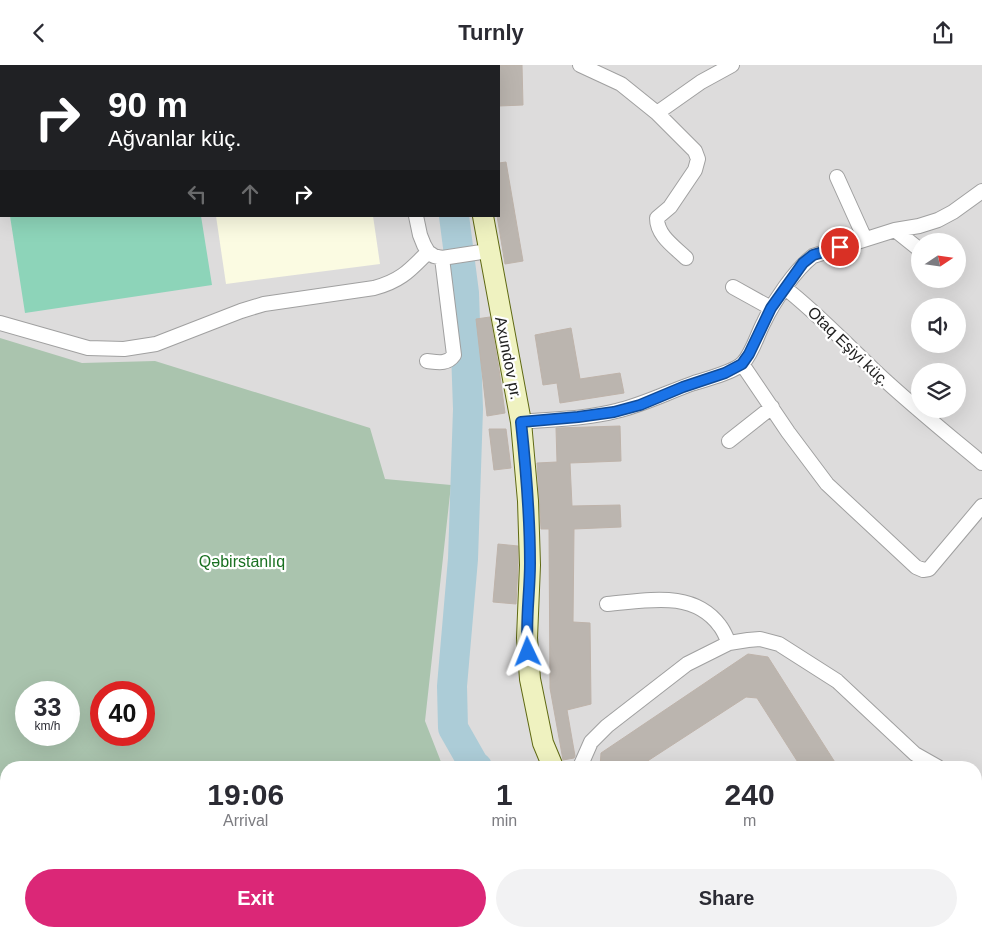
<!DOCTYPE html>
<meta charset="utf-8">
<style>
body{margin:0;font-family:Arial,sans-serif;background:#f2f2f3;color:#2b2b33;height:100vh;display:flex;flex-direction:column;font-size:19px;white-space:nowrap}
*{box-sizing:border-box;margin:0}
p{font-size:16px;color:#7c7c81}
.icon{flex:none;width:28px;height:28px;fill:none;stroke:currentColor;stroke-width:2;stroke-linecap:round;stroke-linejoin:round}
.map{position:relative;flex:1;overflow:hidden}
.details{position:absolute;left:0px;top:696px;width:982px;height:176px;display:flex;flex-direction:column;background:#fff;border-radius:20px 20px 0 0;box-shadow:0 5px 20px #0002}
.details>*{flex:none}
.guide{position:absolute;left:0px;top:0px;width:500px;height:152px;box-shadow:0 5px 20px #0002;background:#202124;color:#fff;overflow:hidden}
.needle{width:32px;rotate:77deg}
.buttons{position:absolute;left:911px;top:168px;display:grid;gap:10px}
.buttons a{display:grid;place-items:center;width:55px;height:55px;border-radius:50%;background:#fff;box-shadow:0 5px 20px #0002;font-size:25px}
.speed{position:absolute;left:15px;top:616px;display:flex;gap:10px;font-size:25px;font-weight:700;text-align:center}
.speed>*{display:grid;place-content:center;width:65px;height:65px;border-radius:50%;background:#fff;box-shadow:0 5px 20px #0002;line-height:1}
.speed small{font-size:12px;font-weight:400}
.speed .limit{border:8px solid #d22;background:#fff;color:#111}
.pin{position:absolute;display:grid;place-items:center;width:42px;height:42px;color:#fff;margin:-21px;border:2px solid #fff;border-radius:50%;box-shadow:0 1px 5px #0007}
.me{position:absolute;width:55px;margin:-28px;rotate:358deg;stroke-linejoin:round;filter:drop-shadow(0 0 4px #0008)}
.turn{display:flex;align-items:center;gap:18px;height:105px;padding:0 25px;font-size:22px}
.turn .icon{width:65px;height:65px;stroke-width:2.5}
.turn b{display:block;font-size:35px;line-height:42px}
.lanes{display:flex;align-items:center;height:48px;padding:0 25px;background:#0003;justify-content:center;gap:25px;direction:ltr}
.lanes .off{opacity:.35}
.eta{display:flex;justify-content:space-evenly;align-items:center;height:85px;text-align:center}
.eta b{font-size:30px;font-weight:700;line-height:35px}
.button{display:flex;gap:10px;margin-top:auto;padding:10px 25px}
.button a{flex:1;height:58px;border-radius:30px;background:#db2777;color:#fff;font-size:20px;font-weight:700;line-height:58px;text-align:center}
.button a+a{background:#f2f2f3;color:#2b2b33}
header{display:flex;justify-content:space-between;align-items:center;height:65px;padding:0 25px;background:#fff;font-size:22px;font-weight:700}
.map>svg:first-child{display:block}
.residential{fill:#dddcdc;fill-rule:evenodd}
.education{fill:#fbfbe2}
.cemetery{fill:#aac4ae;fill-rule:evenodd}
.pitch{fill:#8dd4b9}
.lines{fill:none;stroke-linecap:round;stroke-linejoin:round}
.river{stroke:#acccd7;stroke-width:30}
.building{fill:#bbb5af;stroke:#beb3aa}
.street-casing{stroke:#a0a0a0;stroke-width:16}
.secondary-casing{stroke:#5f6912;stroke-width:22}
.street{stroke:#fff;stroke-width:14}
.secondary{stroke:#eff2c0;stroke-width:20}
.route-casing{stroke:#114b97;stroke-width:12}
.route{stroke:#1a73e8;stroke-width:9}
.labels{text-anchor:middle;stroke-width:4.5;stroke-linejoin:round;paint-order:stroke}
.street-label{font-size:16px;fill:#1f1f1f;stroke:#fff}
.park-label{font-size:16px;fill:#197021;stroke:#fff}
</style>
<header><svg class="icon" aria-label="back" viewBox="0 0 24 24"><path d="M15 5l-7 7 7 7"/></svg>Turnly<svg class="icon" aria-label="share" viewBox="0 0 24 24"><path d="M12 15V3M7 8l5-5 5 5M5 13v7h14v-7"/></svg></header>
<div class="map">
<svg width="982" height="872" viewBox="0 0 982 872">
<rect width="100%" height="100%" fill="#eeece6"/>
<path class="residential" d="M 0,0 L 982,0 L 982,872 L 0,872 ZM 1,1 L 499,1 L 499,151 L 1,151 ZM 920,176 L 958,176 L 958,214 L 920,214 ZM 920,241 L 958,241 L 958,279 L 920,279 ZM 920,306 L 958,306 L 958,344 L 920,344 ZM 26,628 L 69,628 L 69,670 L 26,670 ZM 101,628 L 144,628 L 144,670 L 101,670 ZM 6,702 L 976,702 L 976,866 L 6,866 Z"/>
<path class="education" d="M 216,151 L 373,151 L 380,199 L 226,219 Z"/>
<path class="cemetery" d="M 0,273 L 82,298 L 155,296 L 370,363 L 385,414 L 451,420 L 425,656 L 443,702 L 6,702 L 6,757 L 0,755 ZM 26,628 L 69,628 L 69,670 L 26,670 ZM 101,628 L 144,628 L 144,670 L 101,670 Z
M 252,866 L 358,866 L 355,872 L 251,872 Z"/>
<path class="pitch" d="M 0,0 L 177,0 L 178,1 L 1,1 L 1,93 L 0,85 Z
M 10,151 L 201,151 L 212,220 L 25,248 Z"/>
<g class="lines">
<path class="river" d="M 430,0 L 430,1
M 454,151 L 464,228 L 468,344 L 463,494 L 452,621 L 453,663 L 474,700 L 477,702
M 634,866 L 637,872"/>
</g>
<path class="building" d="M 499,0 L 522,0 L 523,40 L 499,41 Z
M 506,97 L 523,196 L 505,199 L 497,151 L 499,151 L 499,98 Z
M 490,252 L 499,304 L 505,348 L 487,351 L 476,254 Z
M 571,263 L 580,314 L 620,308 L 624,328 L 560,338 L 557,318 L 543,320 L 535,270 Z
M 620,361 L 621,396 L 570,398 L 572,441 L 620,440 L 621,462 L 574,464 L 573,557 L 590,558 L 591,639 L 567,645 L 575,691 L 574,693 L 563,695 L 550,623 L 549,464 L 541,464 L 537,398 L 557,397 L 556,363 Z
M 489,364 L 506,364 L 511,403 L 494,405 Z
M 498,479 L 518,481 L 518,500 L 516,539 L 493,537 Z
M 748,589 L 768,592 L 838,702 L 801,702 L 757,633 L 746,632 L 646,697 L 644,702 L 600,702 L 601,688 Z"/>
<g class="lines">
<defs>
<path id="street" d="M 397,0 L 397,1
M 580,0 L 621,19 L 657,48 L 695,86 L 698,94 L 695,105 L 670,142 L 657,153 C 657,171 675,182 686,193
M 657,48 L 701,17 L 732,0
M 837,112 L 865,174
M 416,151 L 420,170 L 424,180 L 428,187 L 434,191 L 442,193 L 488,186
M 895,165 L 920,185
M 733,222 L 771,243
M 785,223 C 817,248 845,278 875,306 C 909,338 946,368 982,398
M 0,258 L 88,283 L 124,284 L 156,279 L 241,246 L 264,239 L 374,223 C 401,216 410,205 428,187
M 427,296 C 437,297 447,300 454,290 L 442,193
M 742,299 L 788,367 L 827,419 L 916,502 L 923,505 L 929,504 L 982,441
M 521,357 C 553,354 585,354 616,346 C 643,340 668,327 694,318 C 707,314 734,307 743,298 C 753,287 757,270 764,257 C 774,236 795,205 813,191 L 895,165 L 919,161 L 938,155 L 953,147 L 982,126
M 729,376 L 772,342
M 607,539 C 646,536 693,524 720,561 C 724,566 726,572 729,578
M 580,702 L 591,677 L 607,661 L 687,599 L 729,578 L 748,575 L 760,574 L 779,579 L 837,616 L 915,689 L 938,702
M 976,726 L 982,728
M 0,867 L 6,865
M 412,872 L 421,866"/>
<path id="secondary" d="M 463,0 L 463,1
M 483,151 L 521,357 L 528,436 L 530,500 L 527,573 L 530,614 L 543,678 L 553,702
M 680,866 L 683,872"/>
</defs>
<use href="#street" class="street-casing"/>
<use href="#secondary" class="secondary-casing"/>
<use href="#street" class="street"/>
<use href="#secondary" class="secondary"/>
</g>
<g class="lines">
<defs>
<path id="route" d="M 528,587 C 525,557 530,528 530,498 C 530,451 526,404 521,357 L 578,352 L 614,347 L 640,340 L 683,322 L 725,308 L 742,299 L 749,289 L 771,243 L 803,198 L 813,190 L 840,182"/>
</defs>
<use href="#route" class="route-casing"/>
<use href="#route" class="route"/>
</g>
<g class="labels">
<g class="street-label">
<text transform="translate(849 281) rotate(44)" y="6">Otaq Eşiyi küç.</text>
<text transform="translate(509 293) rotate(79)" y="6">Axundov pr.</text>
</g>
<g class="park-label">
<text x="242" y="502">Qəbirstanlıq</text>
</g>
</g>
</svg>
<div class="buttons">
<a><svg class="needle" viewBox="-14 -14 28 28"><path d="M0-13l5 13h-10z" fill="#e53935"/><path d="M0 13l5-13h-10z" fill="#7c7c81"/></svg></a>
<a><svg class="icon" aria-label="sound" viewBox="0 0 24 24"><path d="M4 9h4l5-4v14l-5-4H4zM17 9q2 3 0 6"/></svg></a>
<a><svg class="icon" aria-label="layers" viewBox="0 0 24 24"><path d="M12 4l9 5-9 5-9-5zM3 14l9 5 9-5"/></svg></a>
</div>
<div class="speed"><div>33<small>km/h</small></div><div class="limit">40</div></div>
<div class="pin" style="left:840px;top:182px;background:#d93025"><svg class="icon" aria-label="arrive" viewBox="0 0 24 24"><path d="M6 21V4h12l-3 4 3 4H6"/></svg></div>
<svg class="me" style="left:528px;top:587px" viewBox="-20 -20 40 40"><path d="M0-17L14 15 0 8-14 15z" fill="#1a73e8" stroke="#fff" stroke-width="4"/></svg>
<div class="guide">
<div class="turn"><svg class="icon" aria-label="right" viewBox="0 0 24 24"><path d="M7 20v-9h11M14 6l5 5-5 5"/></svg><div><b>90 m</b>Ağvanlar küç.</div></div>
<div class="lanes"><svg class="icon off" aria-label="left" viewBox="0 0 24 24"><path d="M17 20v-9H6M10 6l-5 5 5 5"/></svg><svg class="icon off" aria-label="ahead" viewBox="0 0 24 24"><path d="M12 20V5M6 11l6-6 6 6"/></svg><svg class="icon" aria-label="right" viewBox="0 0 24 24"><path d="M7 20v-9h11M14 6l5 5-5 5"/></svg></div>
</div>
<section class="details">
<div class="eta">
<div><b>19:06</b><p>Arrival</p></div>
<div><b>1</b><p>min</p></div>
<div><b>240</b><p>m</p></div>
</div>
<div class="button"><a>Exit</a><a>Share</a></div>
</section>
</div>
